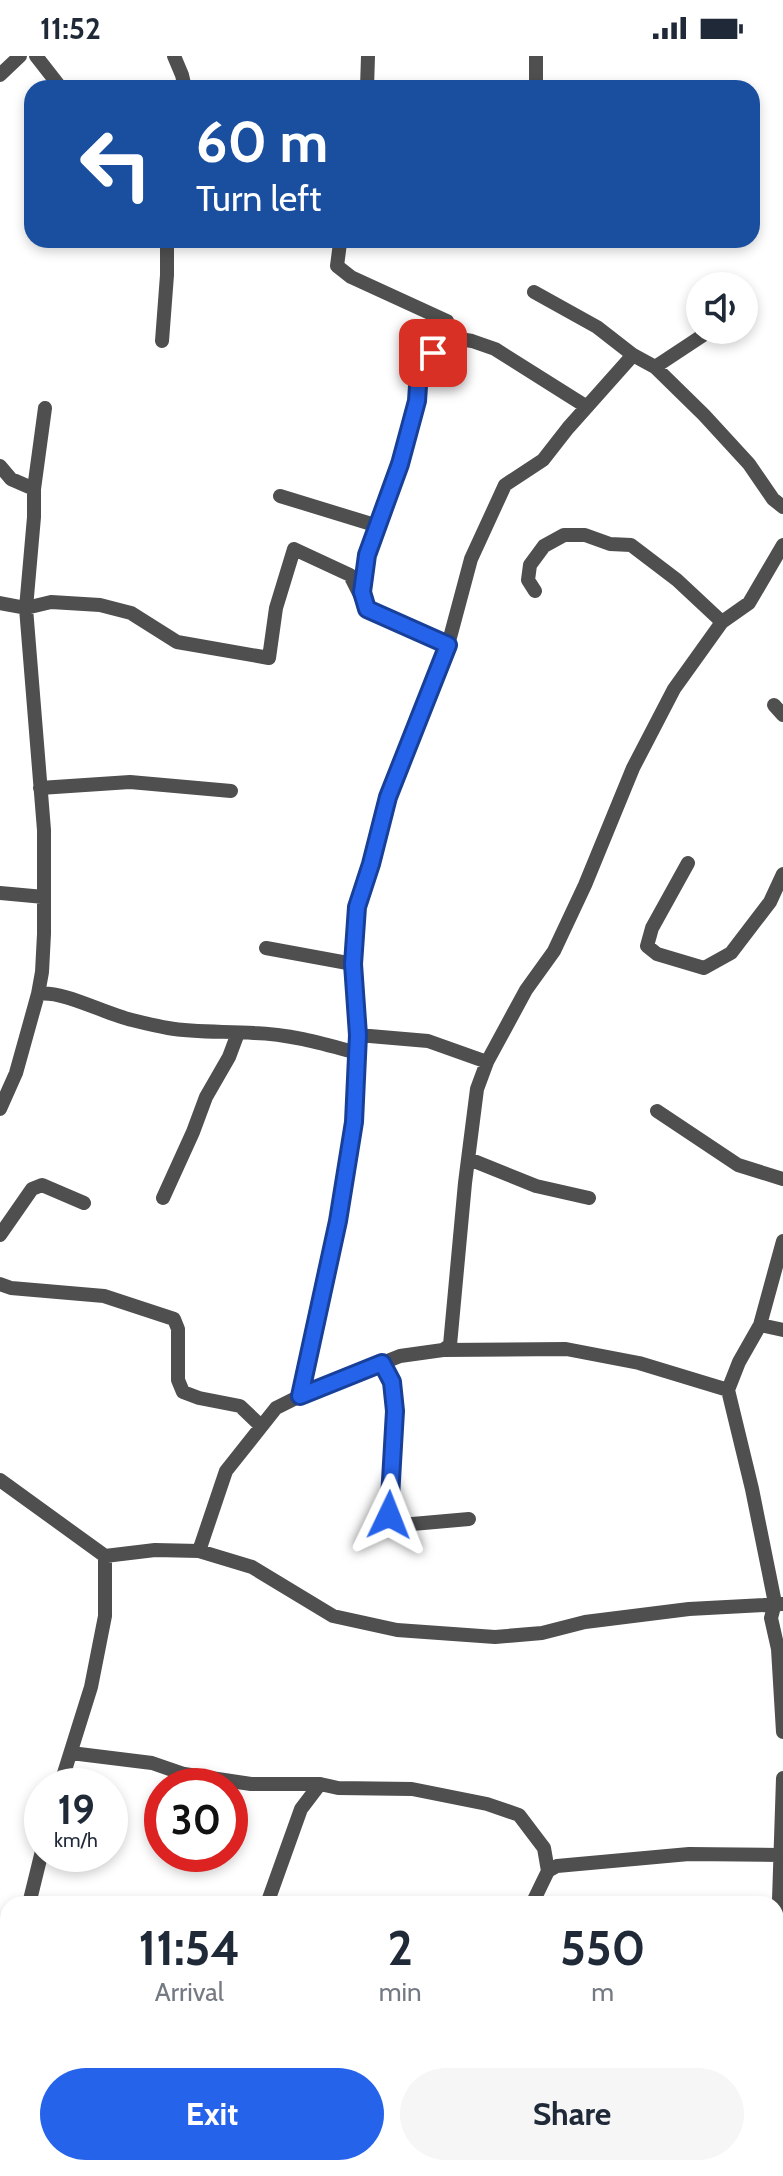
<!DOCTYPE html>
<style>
body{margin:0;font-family:Cabin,sans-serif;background:#f6f6f7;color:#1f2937;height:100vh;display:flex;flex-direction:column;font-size:30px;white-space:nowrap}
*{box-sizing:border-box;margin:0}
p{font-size:26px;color:#747a83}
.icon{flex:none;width:44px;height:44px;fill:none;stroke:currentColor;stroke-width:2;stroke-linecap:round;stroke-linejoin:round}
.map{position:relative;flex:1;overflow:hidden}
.panel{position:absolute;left:0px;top:1840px;width:784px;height:280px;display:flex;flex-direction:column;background:#fff;border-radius:24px 24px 0 0;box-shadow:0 4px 12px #0003}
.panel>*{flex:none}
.hud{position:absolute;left:24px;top:24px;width:736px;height:168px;border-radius:24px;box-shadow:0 4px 12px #0003;background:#1a4fa0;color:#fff;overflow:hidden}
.fabs{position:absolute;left:686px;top:216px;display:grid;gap:16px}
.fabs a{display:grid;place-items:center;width:72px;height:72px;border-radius:50%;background:#fff;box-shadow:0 4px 12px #0003;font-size:40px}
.speed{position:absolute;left:24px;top:1712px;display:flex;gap:16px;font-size:40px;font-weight:700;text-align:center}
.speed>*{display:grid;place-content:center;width:104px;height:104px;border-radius:50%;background:#fff;box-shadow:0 4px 12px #0003;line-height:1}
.speed small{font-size:20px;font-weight:400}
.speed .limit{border:12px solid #d22;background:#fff;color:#111}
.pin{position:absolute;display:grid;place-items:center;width:68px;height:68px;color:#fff;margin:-34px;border-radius:16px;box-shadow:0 4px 12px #0006}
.me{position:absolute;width:88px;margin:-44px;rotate:2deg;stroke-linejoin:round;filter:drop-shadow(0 0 6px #0008)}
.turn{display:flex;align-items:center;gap:28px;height:168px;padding:0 40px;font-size:36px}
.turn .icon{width:104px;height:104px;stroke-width:2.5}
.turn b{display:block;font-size:56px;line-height:68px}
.eta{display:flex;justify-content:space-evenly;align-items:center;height:136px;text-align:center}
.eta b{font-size:48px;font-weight:700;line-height:56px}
.action{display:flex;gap:16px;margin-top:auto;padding:16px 40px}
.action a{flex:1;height:92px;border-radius:48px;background:#2563eb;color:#fff;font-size:32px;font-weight:700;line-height:92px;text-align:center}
.action a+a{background:#f6f6f7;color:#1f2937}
.status{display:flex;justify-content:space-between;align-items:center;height:56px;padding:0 40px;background:#fff;direction:ltr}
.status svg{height:22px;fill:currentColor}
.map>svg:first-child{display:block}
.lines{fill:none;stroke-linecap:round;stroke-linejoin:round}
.street{stroke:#4f4f4f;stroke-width:14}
.route-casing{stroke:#184099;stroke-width:20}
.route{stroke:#2563eb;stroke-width:14}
</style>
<div class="status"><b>11:52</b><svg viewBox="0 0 49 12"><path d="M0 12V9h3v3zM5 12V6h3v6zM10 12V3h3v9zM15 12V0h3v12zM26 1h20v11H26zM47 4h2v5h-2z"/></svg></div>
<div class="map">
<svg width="783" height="2120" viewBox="0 0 783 2120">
<rect width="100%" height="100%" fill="#fff"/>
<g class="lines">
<path class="street" d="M 36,0 L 61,32
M 174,0 L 182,19 L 185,32
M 536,0 L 536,32
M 0,19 L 20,0
M 367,32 L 368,0
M 343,184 L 340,187 L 337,210 L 351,221 L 447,265 L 447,279
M 534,236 L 597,271 L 633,299 L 655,311 L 704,359 L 749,408 L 773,443 L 783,451
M 162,285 L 167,219 L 167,184
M 655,311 L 711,274
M 0,410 L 11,423 L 34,433
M 280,440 L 378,470
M 535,535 L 528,524 L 530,509 L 544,490 L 564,479 L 585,479 L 610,488 L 631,489 L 677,524 L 722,566
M 363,541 L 362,536 L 367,499 L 400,408 L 417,345 L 419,315 L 447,279 L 448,281 L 472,285 L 495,293 L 587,351
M 0,547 L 26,552 L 51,546 L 100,549 L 131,557 L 177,586 L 269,602 L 276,552 L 294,493 L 350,519 L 367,553 L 448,589
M 774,649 L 783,659
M 40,732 L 130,726 L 231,735
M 688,807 L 652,872 L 647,890 L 657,898 L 704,912 L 731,897 L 770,846 L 783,818
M 0,837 L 44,841
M 266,892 L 353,908
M 38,938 C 63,934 105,958 132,964 C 144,967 156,970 168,972 C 196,977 226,975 254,977 C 290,978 324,988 357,997 L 354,1066 L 338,1165 L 314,1284 L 300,1340
M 358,979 L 353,908 L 357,851 L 388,741 L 448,589 L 471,503 L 505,429 L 543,404 L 568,372 L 633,299
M 358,985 L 358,979 L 428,985 L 487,1006
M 0,1053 L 16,1017 L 38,938 L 42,916 L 44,878 L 44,774 L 26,552 L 34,461 L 34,433 L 45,352
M 657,1055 L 738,1109 L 783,1123
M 469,1103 L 536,1130 L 589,1142
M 163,1142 L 193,1076 L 206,1041 L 229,1001 L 238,977
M 0,1179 L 32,1133 L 42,1129 L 84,1147
M 783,1185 L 760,1269 L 739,1306 L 728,1334 L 752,1433 L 775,1547 L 771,1562 L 778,1593 L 783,1676
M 0,1228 L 11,1232 L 104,1240 L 174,1263 L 178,1273 L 178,1324 L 183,1336 L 199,1342 L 240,1350 L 261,1370
M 760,1269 L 783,1274
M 443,1294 L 450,1289 L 465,1127 L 477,1033 L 487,1006 L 526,934 L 554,895 L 585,829 L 633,712 L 674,633 L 722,566 L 749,547 L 783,489
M 382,1307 L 392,1326 L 395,1355 L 389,1459 L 394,1466 L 401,1469 L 469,1463
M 0,1424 L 105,1500 L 105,1560 L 91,1631 L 60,1730
M 199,1495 L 226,1415 L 276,1352 L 300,1340 L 400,1300 L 443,1294 L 566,1293 L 639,1307 L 728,1334
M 105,1500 L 155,1494 L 199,1495 L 252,1511 L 333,1560 L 397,1574 L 495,1581 L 542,1577 L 585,1566 L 689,1553 L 783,1548
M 71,1697 L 152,1707 L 184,1718 L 251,1728 L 320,1728 L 338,1732 L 412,1733 L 487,1748 L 519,1759 L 544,1792 L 548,1815
M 783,1722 L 779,1844 L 779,1897 L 783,1916
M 29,1848 L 42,1795
M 267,1848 L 301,1753 L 320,1728
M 532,1848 L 548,1815 L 557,1810 L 689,1798 L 779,1799
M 0,2017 L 8,2068
M 0,2101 L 8,2101
M 35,2112 L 36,2120
M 250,2112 L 251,2120
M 515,2112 L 517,2120
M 527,2112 L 536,2120
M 570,2112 L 579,2120
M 773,2120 L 783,2114"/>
</g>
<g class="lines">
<defs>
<path id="route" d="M 389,1459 L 395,1355 L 392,1326 L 382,1307 L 300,1340 L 338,1165 L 354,1066 L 358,979 L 353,908 L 357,851 L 371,808 L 388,741 L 448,589 L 367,553 L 362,536 L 367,499 L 400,408 L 417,345 L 419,315 L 433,297"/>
</defs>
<use href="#route" class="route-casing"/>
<use href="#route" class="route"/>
</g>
</svg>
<div class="fabs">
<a><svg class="icon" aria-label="sound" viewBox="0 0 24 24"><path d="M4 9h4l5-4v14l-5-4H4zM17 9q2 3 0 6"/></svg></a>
</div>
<div class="speed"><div>19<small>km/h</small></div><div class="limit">30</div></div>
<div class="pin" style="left:433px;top:297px;background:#d93025"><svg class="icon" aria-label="arrive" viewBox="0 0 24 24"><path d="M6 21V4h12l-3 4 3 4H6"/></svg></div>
<svg class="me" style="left:389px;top:1459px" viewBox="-20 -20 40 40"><path d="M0-17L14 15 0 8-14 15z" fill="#2563eb" stroke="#fff" stroke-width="4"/></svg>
<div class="hud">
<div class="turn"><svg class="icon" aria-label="left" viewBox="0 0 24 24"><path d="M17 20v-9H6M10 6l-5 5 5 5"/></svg><div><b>60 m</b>Turn left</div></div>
</div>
<section class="panel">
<div class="eta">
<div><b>11:54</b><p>Arrival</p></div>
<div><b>2</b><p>min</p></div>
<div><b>550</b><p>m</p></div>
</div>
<div class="action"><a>Exit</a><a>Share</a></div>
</section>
</div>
